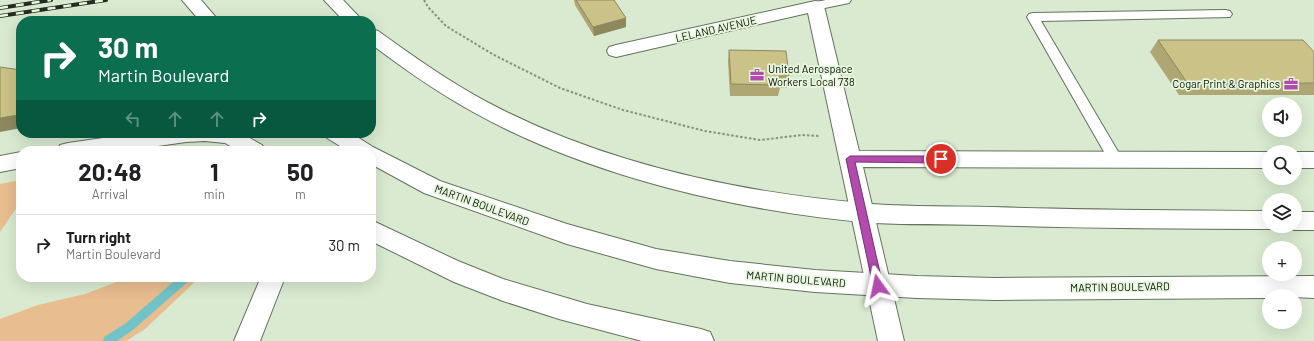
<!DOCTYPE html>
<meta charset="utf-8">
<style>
body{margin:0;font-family:Barlow,sans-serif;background:#f6f6f6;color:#202124;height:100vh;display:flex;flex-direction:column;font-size:15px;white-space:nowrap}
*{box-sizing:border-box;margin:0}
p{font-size:13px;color:#757577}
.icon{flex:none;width:22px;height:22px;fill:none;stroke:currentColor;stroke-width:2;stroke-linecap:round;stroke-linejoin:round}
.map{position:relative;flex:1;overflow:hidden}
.side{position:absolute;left:16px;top:146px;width:360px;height:136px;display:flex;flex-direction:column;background:#fff;border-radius:16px;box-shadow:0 4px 16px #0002}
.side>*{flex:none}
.banner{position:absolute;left:16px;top:16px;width:360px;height:122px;border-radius:16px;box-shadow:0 4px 16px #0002;background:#0b6e4f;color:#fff;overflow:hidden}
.controls{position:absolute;left:1262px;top:97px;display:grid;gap:8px}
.controls a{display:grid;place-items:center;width:40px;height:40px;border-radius:50%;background:#fff;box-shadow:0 4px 16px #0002;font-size:20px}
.pin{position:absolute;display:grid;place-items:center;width:34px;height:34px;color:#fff;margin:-17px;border:2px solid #fff;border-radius:50%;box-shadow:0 1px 4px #0007}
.me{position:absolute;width:44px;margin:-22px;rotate:348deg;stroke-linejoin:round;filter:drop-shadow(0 0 3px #0008)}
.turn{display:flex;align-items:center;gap:14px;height:84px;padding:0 16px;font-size:18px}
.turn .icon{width:52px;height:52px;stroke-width:2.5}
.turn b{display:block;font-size:28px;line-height:34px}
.lanes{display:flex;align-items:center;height:38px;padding:0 16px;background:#0003;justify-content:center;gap:20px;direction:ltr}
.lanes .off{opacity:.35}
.eta{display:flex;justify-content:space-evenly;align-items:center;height:68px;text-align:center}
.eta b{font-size:24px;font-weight:700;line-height:28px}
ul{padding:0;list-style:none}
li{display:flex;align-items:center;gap:12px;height:60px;padding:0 16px;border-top:1px solid #e0e0e0}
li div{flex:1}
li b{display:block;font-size:15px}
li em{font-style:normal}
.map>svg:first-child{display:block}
.green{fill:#e8bd8f}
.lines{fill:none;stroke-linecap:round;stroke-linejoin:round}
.stream{fill:#72c3c7;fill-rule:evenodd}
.lane-casing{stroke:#64735c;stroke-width:2}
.street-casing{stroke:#64735c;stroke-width:2}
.secondary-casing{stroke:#64735c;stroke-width:2}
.path{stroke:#85917e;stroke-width:2;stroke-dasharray:2.5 2;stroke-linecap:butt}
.lane{fill:#fff;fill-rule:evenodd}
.street{fill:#fff;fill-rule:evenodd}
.secondary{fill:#fff;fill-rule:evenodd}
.rail-casing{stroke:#252b21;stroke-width:4}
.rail{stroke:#e6f7dd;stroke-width:2.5;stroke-dasharray:8;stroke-linecap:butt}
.wall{fill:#aea773}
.shaded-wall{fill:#8d885e}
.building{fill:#cac286;stroke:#8d885e}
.route{fill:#b34bae;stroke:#743171}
.labels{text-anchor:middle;stroke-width:3.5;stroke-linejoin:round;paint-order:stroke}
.street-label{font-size:11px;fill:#0d120a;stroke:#e6f7dd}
.poi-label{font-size:11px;fill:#0d120a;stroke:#e6f7dd;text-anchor:start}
</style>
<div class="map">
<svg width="1314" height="341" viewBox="0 0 1314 341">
<rect width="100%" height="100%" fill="#d9ead0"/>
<path class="green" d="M 21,180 L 21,201 L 0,232 L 0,184 Z
M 130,277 L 200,277 L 145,329 L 126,341 L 0,341 L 0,319 L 38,305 L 85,294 Z"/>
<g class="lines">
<path class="stream" d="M 179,277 L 191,277 L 190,280 L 134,329 L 117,341 L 103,341 L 104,337 L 126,323 Z"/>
<defs>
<path id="lane" d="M 826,0 L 851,0 L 849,3 L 815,10 L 811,9 L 809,6 L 811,3 Z
M 1226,10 L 1230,11 L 1232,14 L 1230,17 L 1041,21 L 1123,160 L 1121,164 L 1116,166 L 1111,164 L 1027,17 L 1029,14 L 1033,13 Z"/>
<path id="street" d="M 815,1 L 821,2 L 824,6 L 859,151 L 1269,152 L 1269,168 L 863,167 L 904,341 L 878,341 L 808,13 L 616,57 L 609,55 L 607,51 L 609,47 L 616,45 Z
M 138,133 L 241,133 L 262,145 L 265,151 L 239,151 L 225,143 L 205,141 L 186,142 L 123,151 L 57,151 L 60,145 L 68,143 Z
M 21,152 L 21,168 L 0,172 L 0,156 Z
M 1294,152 L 1314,152 L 1314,168 L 1295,168 Z
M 371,220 L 458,261 L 503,279 L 587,304 L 701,329 L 710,332 L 714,341 L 642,341 L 559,319 L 503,301 L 454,282 L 371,241 Z
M 261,277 L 285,277 L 260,341 L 234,341 Z"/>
<path id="secondary" d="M 182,0 L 201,0 L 219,21 L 200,21 Z
M 324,0 L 343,0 L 363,21 L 344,21 Z
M 371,29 L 378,31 C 413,56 448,81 487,102 C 604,164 741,193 872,204 C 913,207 953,206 994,207 C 1085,210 1177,210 1269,211 L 1269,226 L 1278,226 L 1269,229 C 1173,229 1078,228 982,225 C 946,224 910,225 874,223 C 741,212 590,177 473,112 C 437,92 404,69 371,44 Z
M 323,133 L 351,133 L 373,147 L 440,181 L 567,224 L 656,249 L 730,261 L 815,270 L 917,276 L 995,278 L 1314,276 L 1314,298 L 1269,296 L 1269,298 L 995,300 L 917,298 L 815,292 L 730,283 L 656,269 L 567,244 L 424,193 L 371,164 L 371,151 L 348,151 L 327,138 Z
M 1295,212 L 1314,212 L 1314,230 L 1295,230 L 1287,228 L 1286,226 L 1295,226 Z"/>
</defs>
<use href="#lane" class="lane-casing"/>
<use href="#street" class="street-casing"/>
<use href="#secondary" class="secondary-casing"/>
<path class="path" d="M 424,0 L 428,7 L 446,26 L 494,55 L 560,88 L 623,110 L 705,131 L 760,140 L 802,135 L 819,136"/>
<use href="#lane" class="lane"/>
<use href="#street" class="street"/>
<use href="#secondary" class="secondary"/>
<defs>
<path id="rail" d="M 0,8 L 51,0
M 0,16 L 106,0"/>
</defs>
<use href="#rail" class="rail-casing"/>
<use href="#rail" class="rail"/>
</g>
<path class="wall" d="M 574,0 L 614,0 L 626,18 L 626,27 L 594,36 L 575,5 Z
M 1158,40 L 1314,52 L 1314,95 L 1179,95 L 1150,52 Z
M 729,50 L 789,76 L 787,88 L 780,88 L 778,96 L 730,96 L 728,61 Z"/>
<path class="shaded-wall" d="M 626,18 L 626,27 L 594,36 L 593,27 Z
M 21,113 L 21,128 L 0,132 L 0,118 Z"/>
<path class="building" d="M 576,0 L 614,0 L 626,18 L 593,27 Z
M 1158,40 L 1303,40 L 1314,52 L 1314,83 L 1188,84 Z
M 729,50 L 786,51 L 789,76 L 779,76 L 780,85 L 731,84 Z
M 0,67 L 21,70 L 21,113 L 18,114 L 18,115 L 0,118 Z"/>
<path class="route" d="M 850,156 L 941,156 L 945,159 L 941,163 L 855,162 L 883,286 L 882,289 L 878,290 L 874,289 L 873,286 L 846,159 Z"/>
<defs>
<symbol id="office-bare" viewBox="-9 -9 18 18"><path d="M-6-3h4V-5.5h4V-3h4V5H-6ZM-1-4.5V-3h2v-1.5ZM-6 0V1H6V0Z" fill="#b34bae" stroke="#e6f7dd" stroke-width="2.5" paint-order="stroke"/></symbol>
</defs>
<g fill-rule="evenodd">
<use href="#office-bare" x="747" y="65" width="20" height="20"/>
<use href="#office-bare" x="1281" y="74" width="20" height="20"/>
</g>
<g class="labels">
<g class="street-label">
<text transform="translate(716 29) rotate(-13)" y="4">LELAND AVENUE</text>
<text transform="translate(482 205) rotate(20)" y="4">MARTIN BOULEVARD</text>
<text transform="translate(796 279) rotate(5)" y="4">MARTIN BOULEVARD</text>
<text transform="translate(1120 287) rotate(-1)" y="4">MARTIN BOULEVARD</text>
</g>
<g class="poi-label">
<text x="768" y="73">United Aerospace<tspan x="768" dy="13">Workers Local 738</tspan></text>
<text x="1280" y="88" text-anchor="end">Cogar Print &amp; Graphics</text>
</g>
</g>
</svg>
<div class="controls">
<a><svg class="icon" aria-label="sound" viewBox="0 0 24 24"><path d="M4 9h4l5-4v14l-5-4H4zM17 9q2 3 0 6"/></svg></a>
<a><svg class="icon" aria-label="search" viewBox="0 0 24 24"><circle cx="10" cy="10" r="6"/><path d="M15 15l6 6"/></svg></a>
<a><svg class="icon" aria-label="layers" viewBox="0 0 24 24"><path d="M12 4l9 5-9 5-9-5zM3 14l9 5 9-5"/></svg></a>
<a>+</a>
<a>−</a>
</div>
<div class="pin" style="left:941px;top:159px;background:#d93025"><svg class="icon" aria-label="arrive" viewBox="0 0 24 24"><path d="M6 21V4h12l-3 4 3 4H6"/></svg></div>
<svg class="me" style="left:878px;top:286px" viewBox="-20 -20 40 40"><path d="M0-17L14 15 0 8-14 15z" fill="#b34bae" stroke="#fff" stroke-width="4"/></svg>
<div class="banner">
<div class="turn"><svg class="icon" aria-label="right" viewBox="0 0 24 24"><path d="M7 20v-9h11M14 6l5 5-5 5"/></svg><div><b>30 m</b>Martin Boulevard</div></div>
<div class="lanes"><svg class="icon off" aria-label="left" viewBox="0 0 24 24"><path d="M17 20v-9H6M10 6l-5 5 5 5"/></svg><svg class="icon off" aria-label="ahead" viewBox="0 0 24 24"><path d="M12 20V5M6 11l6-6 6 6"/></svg><svg class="icon off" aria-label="ahead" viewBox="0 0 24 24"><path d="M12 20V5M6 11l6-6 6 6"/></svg><svg class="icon" aria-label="right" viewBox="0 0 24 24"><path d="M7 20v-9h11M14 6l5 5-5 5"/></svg></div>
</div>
<section class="side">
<div class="eta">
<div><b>20:48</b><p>Arrival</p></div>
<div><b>1</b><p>min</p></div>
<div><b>50</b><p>m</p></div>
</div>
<ul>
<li><svg class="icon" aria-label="right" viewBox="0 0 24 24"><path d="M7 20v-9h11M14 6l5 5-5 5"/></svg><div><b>Turn right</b><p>Martin Boulevard</p></div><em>30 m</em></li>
</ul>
</section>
</div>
